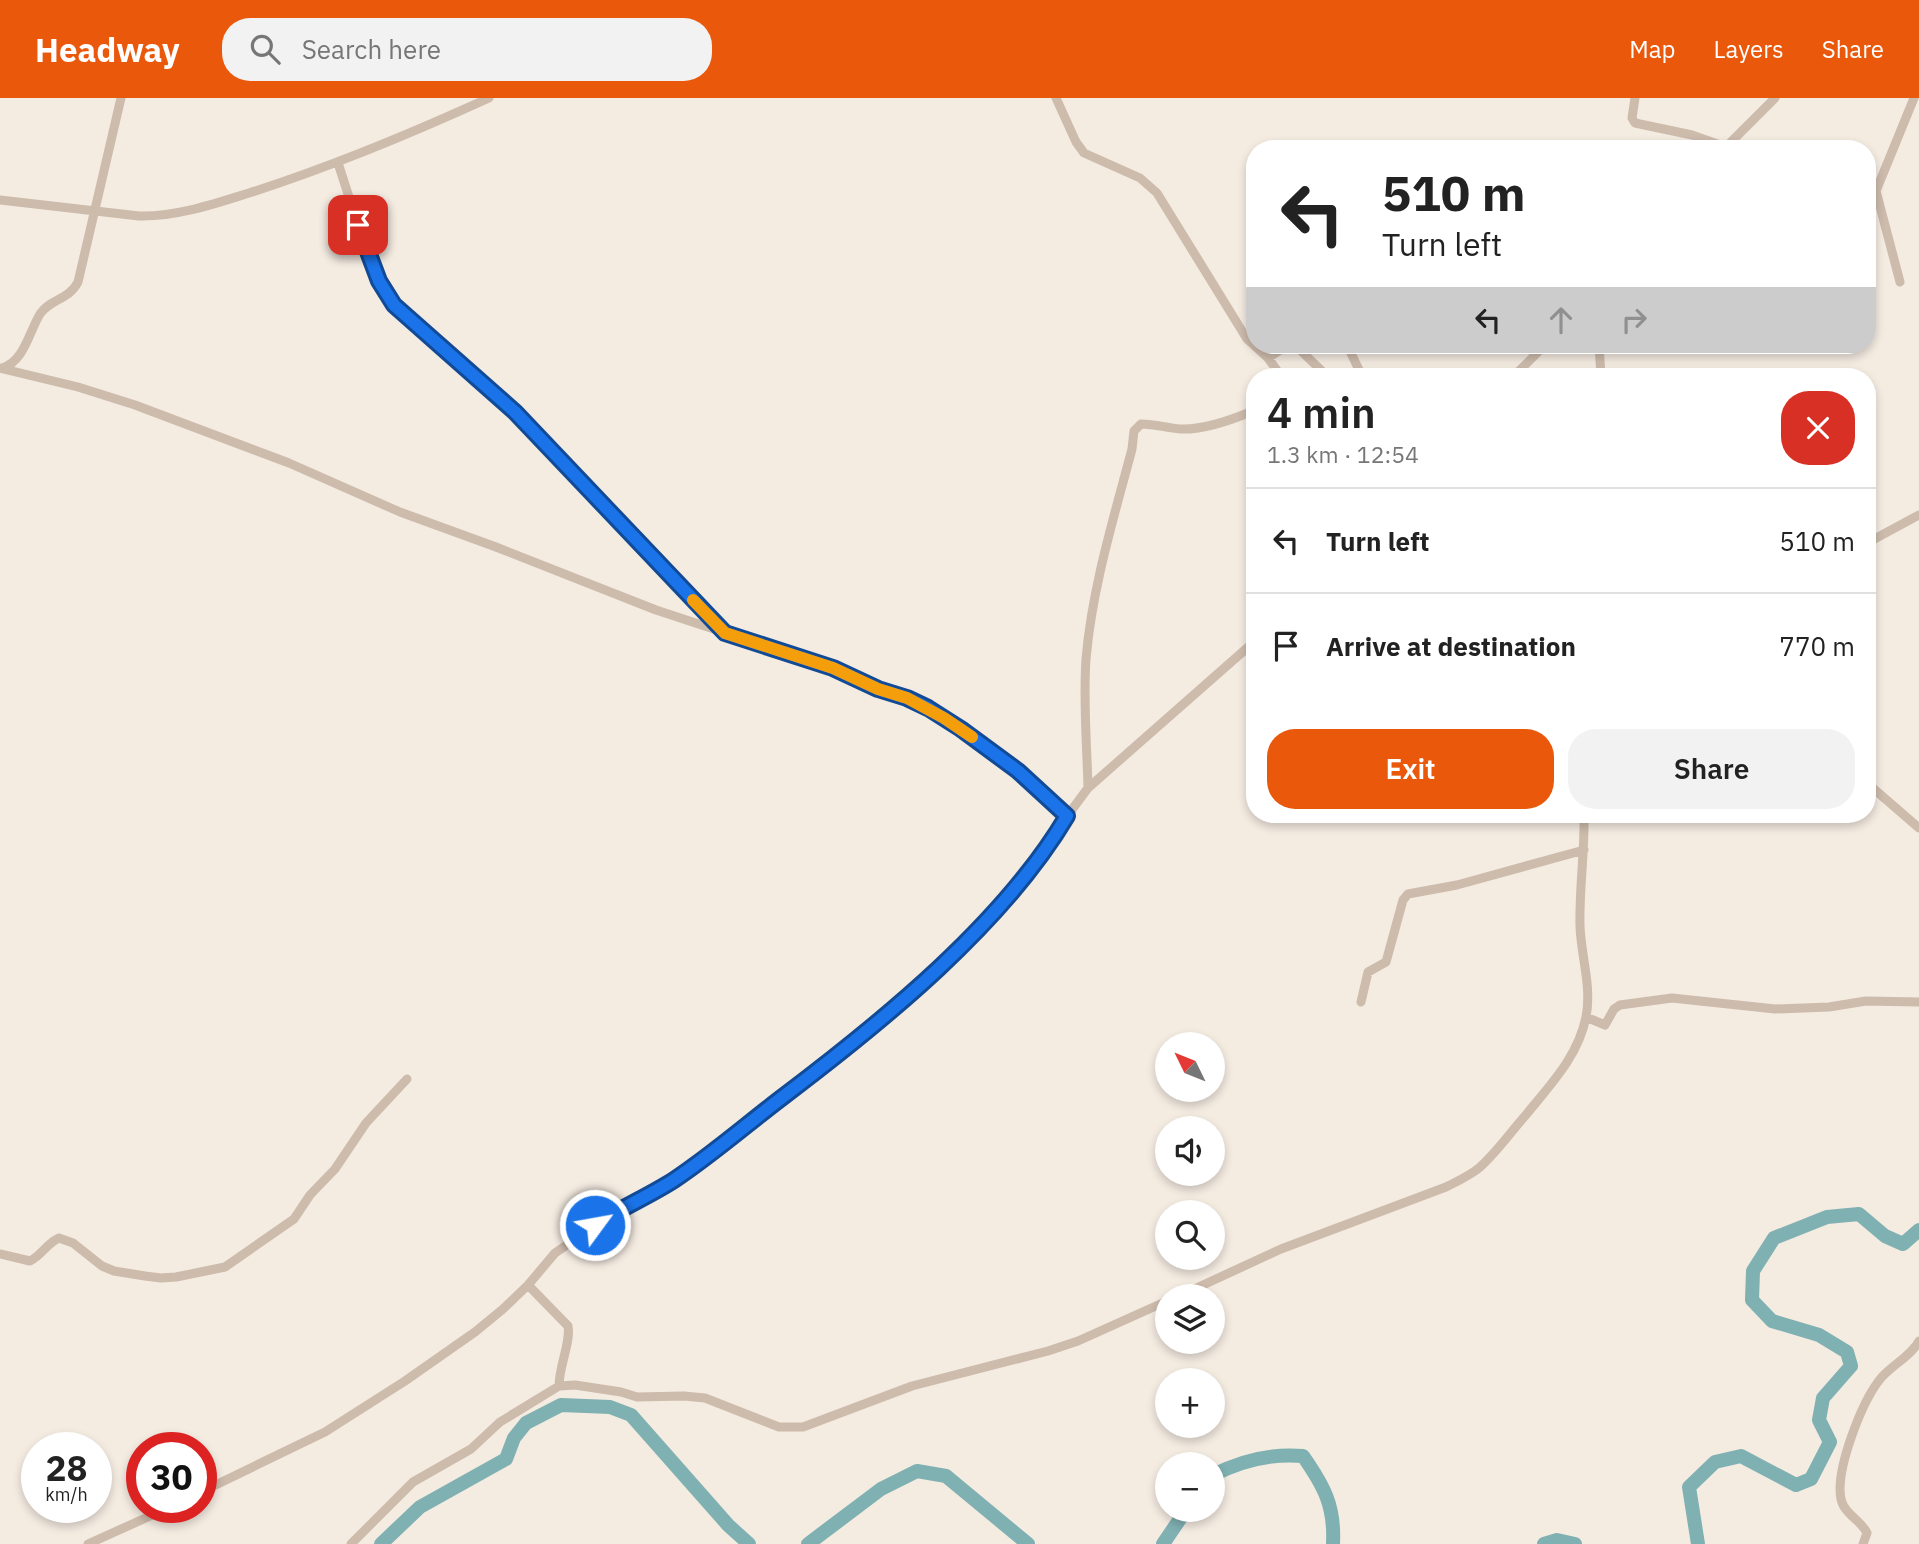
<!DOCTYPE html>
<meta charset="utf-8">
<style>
body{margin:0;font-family:"IBM Plex Sans",sans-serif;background:#f2f2f2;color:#222;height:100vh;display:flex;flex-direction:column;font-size:26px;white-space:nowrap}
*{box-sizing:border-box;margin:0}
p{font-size:23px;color:#767676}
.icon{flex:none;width:38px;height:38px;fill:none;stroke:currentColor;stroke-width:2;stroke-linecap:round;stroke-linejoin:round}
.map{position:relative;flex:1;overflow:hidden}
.drawer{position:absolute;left:1246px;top:270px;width:630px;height:455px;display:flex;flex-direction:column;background:#fff;border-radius:28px;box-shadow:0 4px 10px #0003}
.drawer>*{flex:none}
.hud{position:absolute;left:1246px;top:42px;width:630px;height:214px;border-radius:28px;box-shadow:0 4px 10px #0003;background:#fff;color:#222;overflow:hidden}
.needle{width:46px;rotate:313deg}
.buttons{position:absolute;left:1155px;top:934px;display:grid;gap:14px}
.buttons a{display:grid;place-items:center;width:70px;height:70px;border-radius:50%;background:#fff;box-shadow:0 4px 10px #0003;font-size:35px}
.speed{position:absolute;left:21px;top:1334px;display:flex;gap:14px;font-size:35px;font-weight:700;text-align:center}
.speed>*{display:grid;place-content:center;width:91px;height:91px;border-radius:50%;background:#fff;box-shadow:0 4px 10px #0003;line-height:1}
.speed small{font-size:18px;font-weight:400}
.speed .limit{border:10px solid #d22;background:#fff;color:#111}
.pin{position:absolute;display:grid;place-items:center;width:60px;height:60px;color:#fff;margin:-30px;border-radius:14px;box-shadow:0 4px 10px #0006}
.me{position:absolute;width:77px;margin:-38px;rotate:58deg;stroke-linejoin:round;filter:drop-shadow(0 0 5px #0008)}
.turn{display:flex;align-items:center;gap:24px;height:147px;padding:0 21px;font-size:32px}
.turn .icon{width:91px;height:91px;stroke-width:2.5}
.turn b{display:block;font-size:49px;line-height:60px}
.lanes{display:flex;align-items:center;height:66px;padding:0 21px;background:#0003;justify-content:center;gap:35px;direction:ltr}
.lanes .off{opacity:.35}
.round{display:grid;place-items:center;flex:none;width:74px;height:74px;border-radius:28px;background:#f2f2f2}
.headline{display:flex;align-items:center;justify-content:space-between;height:119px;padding:0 21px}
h1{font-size:42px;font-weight:600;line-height:52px}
.primary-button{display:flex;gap:14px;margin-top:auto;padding:14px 21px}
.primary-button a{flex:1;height:80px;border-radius:28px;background:#ea580c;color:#fff;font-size:28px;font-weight:600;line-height:80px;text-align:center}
.primary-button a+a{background:#f2f2f2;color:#222}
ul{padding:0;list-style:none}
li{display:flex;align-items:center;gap:21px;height:105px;padding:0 21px;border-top:2px solid #e0e0e0}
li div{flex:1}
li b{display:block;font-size:26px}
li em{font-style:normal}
header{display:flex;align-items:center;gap:42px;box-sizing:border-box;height:98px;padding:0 35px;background:#ea580c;color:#fff}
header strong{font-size:33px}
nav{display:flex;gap:38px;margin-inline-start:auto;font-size:24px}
.search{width:490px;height:63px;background:#f2f2f2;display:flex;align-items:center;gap:18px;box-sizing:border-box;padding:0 24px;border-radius:28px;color:#767676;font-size:26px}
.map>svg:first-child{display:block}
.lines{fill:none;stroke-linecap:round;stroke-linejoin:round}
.river{stroke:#7fb0b2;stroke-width:14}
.minor{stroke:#cdbbac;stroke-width:9}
.route-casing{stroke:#114b97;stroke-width:18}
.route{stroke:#1a73e8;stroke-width:12}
.slow{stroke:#f59e0b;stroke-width:12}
</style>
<header>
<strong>Headway</strong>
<div class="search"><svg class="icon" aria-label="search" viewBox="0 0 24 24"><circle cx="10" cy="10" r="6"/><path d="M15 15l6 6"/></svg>Search here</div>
<nav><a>Map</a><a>Layers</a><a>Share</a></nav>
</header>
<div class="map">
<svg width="1919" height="1446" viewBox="0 0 1919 1446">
<rect width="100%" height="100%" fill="#f4ebe1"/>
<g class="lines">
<path class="river" d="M 1213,1377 C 1241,1363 1271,1355 1303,1358 C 1324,1388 1335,1408 1333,1446
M 381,1446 L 420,1409 L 506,1361 L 514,1340 L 526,1325 L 561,1307 L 610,1309 L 631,1317 L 728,1427 L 749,1446
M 808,1446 L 881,1391 L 917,1373 L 946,1378 L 1028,1446
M 1163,1446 L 1186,1412
M 1544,1446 L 1557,1442 L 1575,1446
M 1698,1446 L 1689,1389 L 1715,1364 L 1741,1358 L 1796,1387 L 1811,1381 L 1830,1344 L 1819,1322 L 1823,1300 L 1851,1268 L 1847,1254 L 1819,1237 L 1772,1223 L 1752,1202 L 1753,1173 L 1774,1140 L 1827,1119 L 1859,1116 L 1885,1138 L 1903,1146 L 1919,1132"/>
<path class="minor" d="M 1056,0 L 1076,44 L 1084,55 L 1140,80 L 1157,95 L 1247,241 L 1268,260 L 1281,278
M 1635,0 L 1632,20 L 1635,25 L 1692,37 L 1726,49
M 1724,51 L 1775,0
M 338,65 L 358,127 L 379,183 L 394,207 L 515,314 L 723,533
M 0,102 L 139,118 C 176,119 214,106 249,95 C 331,69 410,36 489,0
M 1900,184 L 1876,93 L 1914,0
M 1295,247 L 1327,278
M 1347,247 L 1362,278
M 1599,247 L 1601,278
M 1268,260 L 1288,247
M 0,270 L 78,289 L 135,307 L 289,365 L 400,414 L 496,449 L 656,512 L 833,570 L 878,591 L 907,600 L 961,631 L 1032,685 L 1067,718
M 2,270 C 24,264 29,234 40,216 C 50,201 69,202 78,184 L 121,0
M 1514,278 L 1545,247
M 1867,445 L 1919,417
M 1867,685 L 1919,730
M 1088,690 C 1087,648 1083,604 1086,561 C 1092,490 1114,419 1132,351 L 1134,333 L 1141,326 C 1155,326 1167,330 1180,331 C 1205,332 1232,322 1255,312
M 1361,904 L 1368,874 L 1386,864 L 1403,802 L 1408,796 L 1457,787 L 1584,752
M 1586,919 L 1605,927 L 1614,911 L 1620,907 L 1672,900 L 1775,911 L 1829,909 L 1866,903 L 1919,904
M 0,1156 L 30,1163 C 42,1157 47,1145 59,1140 L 73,1145 L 102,1168 L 114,1173 L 145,1178 L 161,1180 L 176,1179 L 225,1169 L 294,1121 L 310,1097 L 335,1071 L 366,1025 L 407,981
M 528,1187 L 568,1228 C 571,1244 559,1268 559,1288
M 1177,1199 L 1281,1151 L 1446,1089 C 1458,1083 1469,1078 1479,1070 C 1496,1055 1510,1035 1525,1018 C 1550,987 1578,959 1586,919 C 1592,889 1581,858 1580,828 C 1579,791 1585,753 1584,716
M 201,1394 L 325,1334 L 405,1283 L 475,1234 L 503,1211 L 528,1187 L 555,1155 L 621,1110 L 670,1084 L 696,1067 L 839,957 L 922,884 L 1007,799 L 1088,690 L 1255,543
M 88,1446 L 170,1409
M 351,1446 L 413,1384 L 471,1351 L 500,1324 L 559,1288 L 575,1287 L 621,1294 L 637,1299 L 684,1298 L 705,1300 L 779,1329 L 803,1329 L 912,1288 L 1048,1253 L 1078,1243 L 1167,1203
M 1863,1446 L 1867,1435 C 1861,1422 1844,1416 1841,1401 C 1835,1372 1862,1303 1881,1280 C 1892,1267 1911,1258 1919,1243"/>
</g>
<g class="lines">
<defs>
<path id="route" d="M 358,127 L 379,183 L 394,207 L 515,314 L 725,535 L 833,570 L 878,591 L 907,600 L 928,610 L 961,631 L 1018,673 L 1067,718 C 1003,826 883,923 784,998 C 747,1026 713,1056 674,1082 C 649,1098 621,1110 595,1127"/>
</defs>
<use href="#route" class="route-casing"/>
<use href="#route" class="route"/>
<path class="slow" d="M 693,502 L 725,535 L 833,570 L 878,591 L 907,600 L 944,620 L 972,639"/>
</g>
</svg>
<div class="buttons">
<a><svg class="needle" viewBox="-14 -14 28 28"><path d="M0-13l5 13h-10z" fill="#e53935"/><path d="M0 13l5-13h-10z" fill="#767676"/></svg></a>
<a><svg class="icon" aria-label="sound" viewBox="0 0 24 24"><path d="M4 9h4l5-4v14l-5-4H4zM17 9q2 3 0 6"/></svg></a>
<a><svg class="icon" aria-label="search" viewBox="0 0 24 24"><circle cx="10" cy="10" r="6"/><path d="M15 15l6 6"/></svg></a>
<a><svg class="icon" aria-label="layers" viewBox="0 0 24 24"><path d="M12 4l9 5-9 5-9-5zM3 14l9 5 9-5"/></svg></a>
<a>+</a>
<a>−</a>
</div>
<div class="speed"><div>28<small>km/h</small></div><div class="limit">30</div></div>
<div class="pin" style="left:358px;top:127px;background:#d93025"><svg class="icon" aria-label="arrive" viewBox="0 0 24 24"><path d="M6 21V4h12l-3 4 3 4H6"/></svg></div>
<svg class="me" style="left:595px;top:1127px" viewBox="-20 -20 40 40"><circle r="17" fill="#1a73e8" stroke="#fff" stroke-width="3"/><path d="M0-11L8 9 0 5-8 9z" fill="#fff"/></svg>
<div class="hud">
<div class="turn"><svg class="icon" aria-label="left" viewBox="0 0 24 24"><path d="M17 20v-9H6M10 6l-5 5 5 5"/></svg><div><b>510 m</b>Turn left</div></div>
<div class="lanes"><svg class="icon" aria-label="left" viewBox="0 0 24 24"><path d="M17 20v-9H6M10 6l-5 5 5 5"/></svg><svg class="icon off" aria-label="ahead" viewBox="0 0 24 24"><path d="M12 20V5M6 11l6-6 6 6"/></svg><svg class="icon off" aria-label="right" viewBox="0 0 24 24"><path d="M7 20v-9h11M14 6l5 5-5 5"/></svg></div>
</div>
<section class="drawer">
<div class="headline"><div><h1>4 min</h1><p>1.3 km · 12:54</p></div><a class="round" style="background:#d93025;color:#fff"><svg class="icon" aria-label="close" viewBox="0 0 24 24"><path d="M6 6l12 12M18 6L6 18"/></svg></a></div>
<ul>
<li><svg class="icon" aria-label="left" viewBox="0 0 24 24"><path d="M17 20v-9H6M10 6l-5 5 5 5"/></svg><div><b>Turn left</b></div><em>510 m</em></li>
<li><svg class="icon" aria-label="arrive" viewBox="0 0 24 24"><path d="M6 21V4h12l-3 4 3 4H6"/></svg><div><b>Arrive at destination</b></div><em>770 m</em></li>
</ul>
<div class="primary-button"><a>Exit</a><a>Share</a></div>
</section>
</div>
